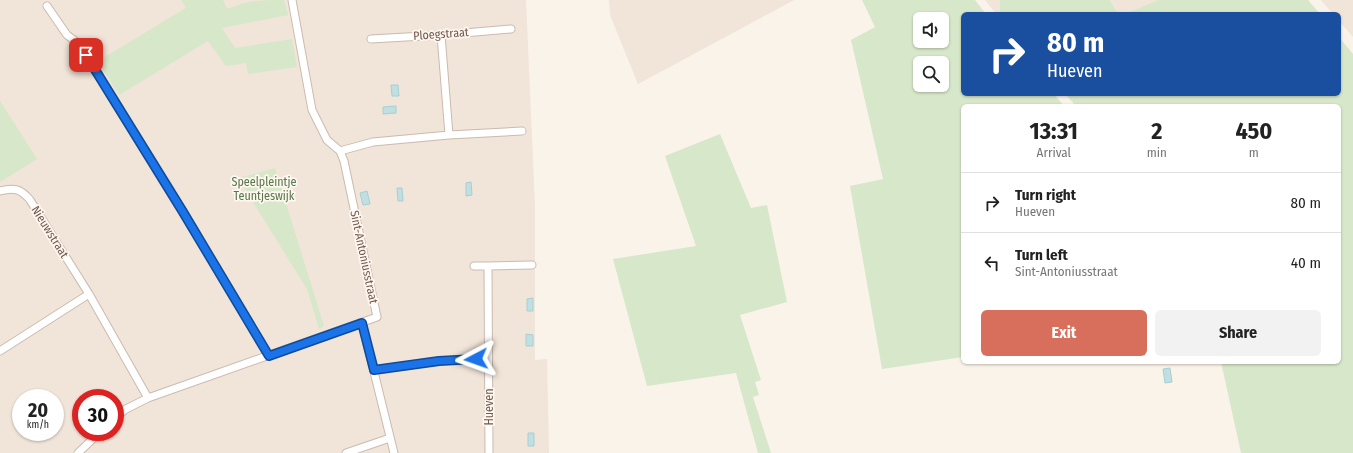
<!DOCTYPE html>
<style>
body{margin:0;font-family:"Fira Sans Condensed",sans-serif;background:#f2f2f2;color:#222;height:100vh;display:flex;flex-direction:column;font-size:15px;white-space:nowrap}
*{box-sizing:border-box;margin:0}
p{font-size:13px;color:#767676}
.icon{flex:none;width:22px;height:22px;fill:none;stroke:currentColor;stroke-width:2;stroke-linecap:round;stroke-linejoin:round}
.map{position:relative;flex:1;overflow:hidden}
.details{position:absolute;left:961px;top:104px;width:380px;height:260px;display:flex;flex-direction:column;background:#fff;border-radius:6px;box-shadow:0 1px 3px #0004}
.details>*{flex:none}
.banner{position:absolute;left:961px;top:12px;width:380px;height:84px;border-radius:6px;box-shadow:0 1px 3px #0004;background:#1a4fa0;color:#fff;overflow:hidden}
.fabs{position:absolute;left:913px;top:12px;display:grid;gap:8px}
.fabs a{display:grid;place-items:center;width:36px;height:36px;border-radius:6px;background:#fff;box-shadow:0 1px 3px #0004;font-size:20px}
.speed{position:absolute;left:12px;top:389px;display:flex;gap:8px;font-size:20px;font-weight:700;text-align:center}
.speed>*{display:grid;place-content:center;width:52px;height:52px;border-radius:50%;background:#fff;box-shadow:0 1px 3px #0004;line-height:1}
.speed small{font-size:10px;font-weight:400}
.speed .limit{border:6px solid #d22;background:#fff;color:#111}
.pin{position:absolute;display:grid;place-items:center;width:34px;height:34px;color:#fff;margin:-17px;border-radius:8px;box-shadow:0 2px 6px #0006}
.me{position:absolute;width:44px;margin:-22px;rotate:266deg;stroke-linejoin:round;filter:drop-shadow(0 0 3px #0008)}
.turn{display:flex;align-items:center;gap:14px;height:84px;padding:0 20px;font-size:18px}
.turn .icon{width:52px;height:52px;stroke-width:2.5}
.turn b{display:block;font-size:28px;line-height:34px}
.eta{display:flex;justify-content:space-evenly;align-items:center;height:68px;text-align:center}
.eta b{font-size:24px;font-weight:700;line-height:28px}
.primary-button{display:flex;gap:8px;margin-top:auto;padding:8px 20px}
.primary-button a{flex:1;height:46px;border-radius:6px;background:#d76f5c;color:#fff;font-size:16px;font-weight:700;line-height:46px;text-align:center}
.primary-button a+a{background:#f2f2f2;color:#222}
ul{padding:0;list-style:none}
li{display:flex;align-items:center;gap:12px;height:60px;padding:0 20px;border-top:1px solid #e0e0e0}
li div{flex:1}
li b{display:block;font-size:15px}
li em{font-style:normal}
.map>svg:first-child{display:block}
.residential{fill:#f1e4d8;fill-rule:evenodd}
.green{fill:#d7e7c9;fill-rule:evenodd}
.water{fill:#bfdfe2;stroke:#a7cfd3}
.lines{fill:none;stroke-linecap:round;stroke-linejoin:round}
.street-casing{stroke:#cbbab0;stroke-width:9}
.street{stroke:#fff;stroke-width:7}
.route-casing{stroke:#114b97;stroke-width:10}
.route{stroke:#1a73e8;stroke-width:7}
.labels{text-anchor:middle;stroke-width:3.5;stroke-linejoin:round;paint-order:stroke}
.street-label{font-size:12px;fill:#72594f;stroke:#fdf7ef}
.park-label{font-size:12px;fill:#597749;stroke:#fdf7ef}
</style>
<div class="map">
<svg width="1353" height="453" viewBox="0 0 1353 453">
<rect width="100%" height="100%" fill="#faf3e9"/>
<path class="residential" d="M 0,0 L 526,0 L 535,207 L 535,360 L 547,359 L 549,453 L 0,453 ZM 21,398 L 55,398 L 55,432 L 21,432 ZM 81,398 L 115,398 L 115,432 L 81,432 Z
M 609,0 L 794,0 L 638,84 L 610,15 Z
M 985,0 L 1000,0 L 1000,14 L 996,14 Z
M 1110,0 L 1158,0 L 1124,14 L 1118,14 Z
M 1321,0 L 1353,0 L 1353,37 L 1339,21 L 1339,14 L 1333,14 Z"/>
<path class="green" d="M 181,0 L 223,0 L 227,9 C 248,0 261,0 284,0 L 288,15 L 222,28 L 235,48 L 292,39 L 297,67 L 248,74 L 246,63 L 226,66 L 208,41 L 119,95 L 98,61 L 186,8 Z
M 862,0 L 975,0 L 986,14 L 963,14 L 963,94 L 1054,94 L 1064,106 L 963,106 L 963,357 L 882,369 L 850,186 L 883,179 L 851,40 L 875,27 ZM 920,19 L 942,19 L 942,41 L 920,41 ZM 920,63 L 942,63 L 942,85 L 920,85 Z
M 1000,0 L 1110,0 L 1118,14 L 1000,14 Z
M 1158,0 L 1308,0 L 1320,14 L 1124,14 Z
M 1339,37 L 1353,54 L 1353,453 L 1241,453 L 1221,362 L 1339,362 L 1339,106 L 1076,106 L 1065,94 L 1339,94 Z
M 0,101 L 37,159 L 0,182 Z
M 720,134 L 751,208 L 767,205 L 787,302 L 740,315 L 761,380 L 755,382 L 759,395 L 753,397 L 771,453 L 758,453 L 736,373 L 647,386 L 613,259 L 696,246 L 665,156 Z
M 275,168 L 324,326 L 319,329 L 307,289 L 238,178 Z"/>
<path class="water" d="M 391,85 L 398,85 L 399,96 L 392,96 Z
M 396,106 L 396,113 L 383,114 L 383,107 Z
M 471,182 L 472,195 L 466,196 L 466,183 Z
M 397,188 L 402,188 L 403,201 L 398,201 Z
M 367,191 L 370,204 L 363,205 L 360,193 Z
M 533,298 L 533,311 L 527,311 L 527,299 Z
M 526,334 L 533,335 L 533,346 L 526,346 Z
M 1170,368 L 1172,382 L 1165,383 L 1163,369 Z
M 528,433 L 534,433 L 534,446 L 528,446 Z"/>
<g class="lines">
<defs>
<path id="street" d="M 47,6 L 67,35 L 78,43 L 183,212 L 269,356
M 441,35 L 449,135
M 371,39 L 441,35 L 511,29
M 340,151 L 373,142 L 449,135 L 522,131
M 0,191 C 14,187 21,189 30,200 L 89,294 L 148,398
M 474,266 L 488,266
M 362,323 L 394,453
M 0,351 L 89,294
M 374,370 L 439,361 L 488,358
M 115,418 L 126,409 L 148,398 L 377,317 L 344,161 L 340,151 L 327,140 L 312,110 L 292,0
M 78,453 L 100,432
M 346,453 L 390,438
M 489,453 L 488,266 L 532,265"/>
</defs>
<use href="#street" class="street-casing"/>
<use href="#street" class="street"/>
</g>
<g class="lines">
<defs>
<path id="route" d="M 86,55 L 183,212 L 269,356 L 362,323 L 374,370 L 439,361 L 476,359"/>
</defs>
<use href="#route" class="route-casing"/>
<use href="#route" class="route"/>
</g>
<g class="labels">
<g class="street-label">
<text transform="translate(441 34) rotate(-4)" y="4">Ploegstraat</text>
<text transform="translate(50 232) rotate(58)" y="4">Nieuwstraat</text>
<text transform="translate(364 257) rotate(78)" y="4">Sint-Antoniusstraat</text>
<text transform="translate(489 407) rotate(-90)" y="4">Hueven</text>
</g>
<g class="park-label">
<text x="264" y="186">Speelpleintje<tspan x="264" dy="14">Teuntjeswijk</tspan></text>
</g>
</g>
</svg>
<div class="fabs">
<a><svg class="icon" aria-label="sound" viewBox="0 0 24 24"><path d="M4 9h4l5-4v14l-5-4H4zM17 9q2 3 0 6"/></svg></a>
<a><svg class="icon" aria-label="search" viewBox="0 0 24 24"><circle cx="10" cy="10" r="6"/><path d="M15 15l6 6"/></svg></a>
</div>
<div class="speed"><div>20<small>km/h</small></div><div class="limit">30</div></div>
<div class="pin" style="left:86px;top:55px;background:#d93025"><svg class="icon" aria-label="arrive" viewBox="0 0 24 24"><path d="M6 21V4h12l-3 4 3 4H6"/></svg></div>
<svg class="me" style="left:476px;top:359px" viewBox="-20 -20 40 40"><path d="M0-17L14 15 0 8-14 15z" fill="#1a73e8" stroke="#fff" stroke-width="4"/></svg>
<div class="banner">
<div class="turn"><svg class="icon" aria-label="right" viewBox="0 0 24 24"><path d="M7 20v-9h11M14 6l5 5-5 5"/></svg><div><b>80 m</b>Hueven</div></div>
</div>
<section class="details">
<div class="eta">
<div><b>13:31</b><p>Arrival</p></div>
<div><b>2</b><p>min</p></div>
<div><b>450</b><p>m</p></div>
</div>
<ul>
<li><svg class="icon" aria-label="right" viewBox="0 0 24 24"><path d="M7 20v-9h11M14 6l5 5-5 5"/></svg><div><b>Turn right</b><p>Hueven</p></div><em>80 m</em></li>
<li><svg class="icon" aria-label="left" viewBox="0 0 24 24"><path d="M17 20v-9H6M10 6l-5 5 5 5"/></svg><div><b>Turn left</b><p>Sint-Antoniusstraat</p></div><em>40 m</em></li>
</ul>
<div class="primary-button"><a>Exit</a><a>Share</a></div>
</section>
</div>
